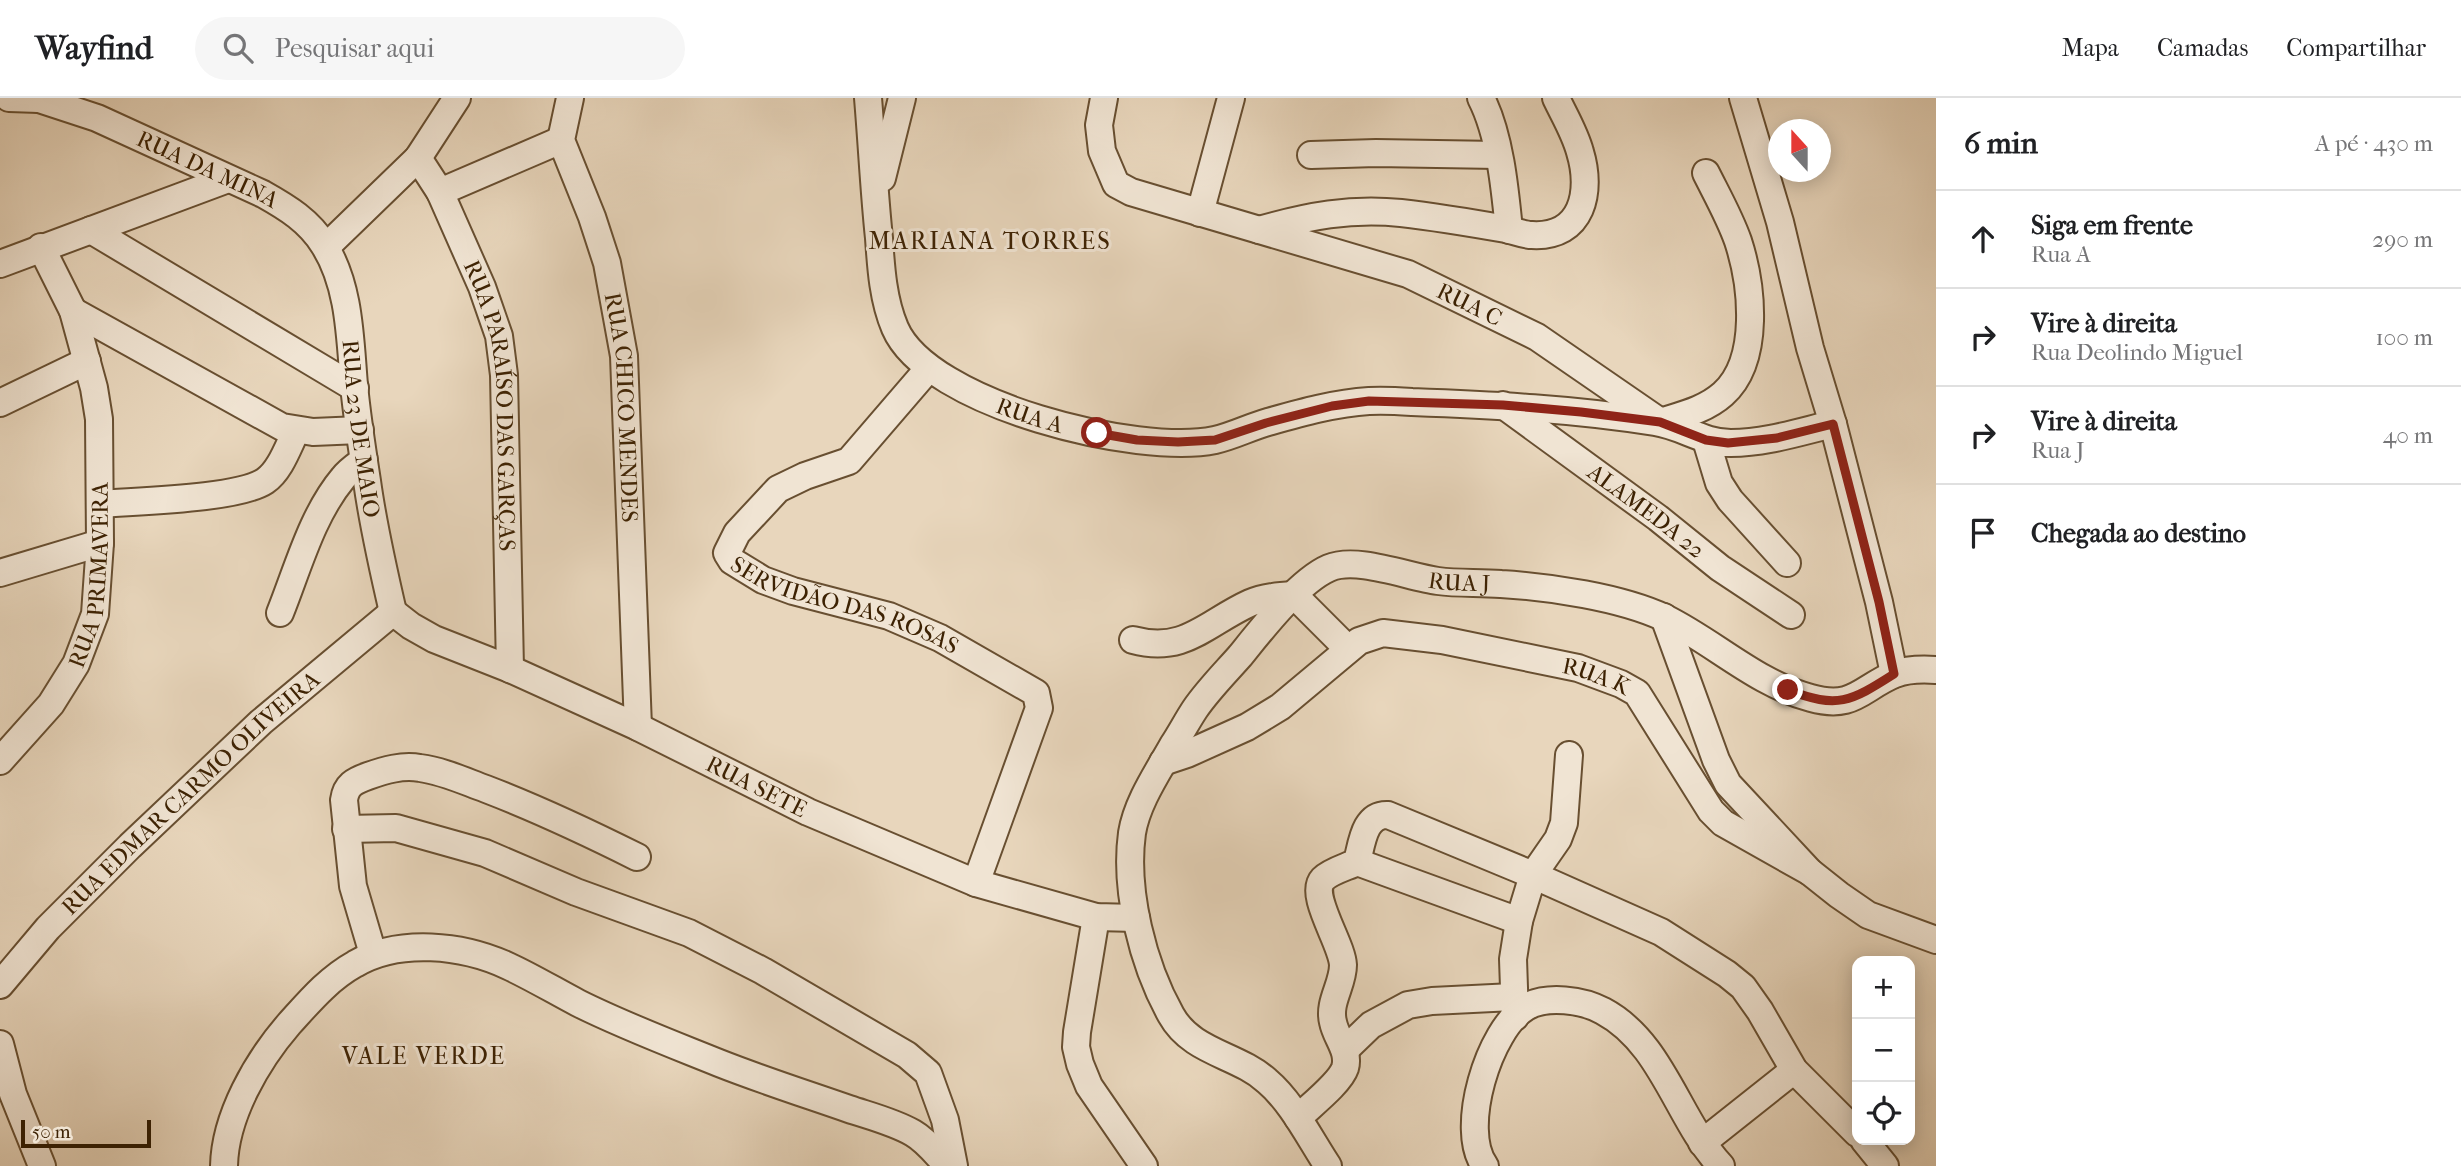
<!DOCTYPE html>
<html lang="pt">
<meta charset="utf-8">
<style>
body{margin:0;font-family:"IM FELL French Canon",serif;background:#f6f6f6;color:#202124}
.controls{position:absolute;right:21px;bottom:21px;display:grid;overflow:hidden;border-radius:14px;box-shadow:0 4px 18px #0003}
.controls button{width:63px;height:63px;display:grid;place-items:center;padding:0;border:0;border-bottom:2px solid #e0e0e0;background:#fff;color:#202124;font:35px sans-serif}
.compass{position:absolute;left:1768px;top:21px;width:63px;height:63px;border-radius:50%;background:#fff;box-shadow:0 4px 18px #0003;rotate:339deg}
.scale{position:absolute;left:21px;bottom:18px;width:130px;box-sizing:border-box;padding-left:7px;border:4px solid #3d2203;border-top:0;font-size:19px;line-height:24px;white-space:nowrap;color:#3d2203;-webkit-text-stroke:5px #f0e4d3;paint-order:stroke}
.stop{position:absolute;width:21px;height:21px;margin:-16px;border:5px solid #8f2418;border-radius:50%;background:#fff}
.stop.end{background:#8f2418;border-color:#fff;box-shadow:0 2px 7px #0008}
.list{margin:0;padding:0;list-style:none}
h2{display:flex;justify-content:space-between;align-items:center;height:91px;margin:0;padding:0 28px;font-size:30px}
h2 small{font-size:23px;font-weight:400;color:#757577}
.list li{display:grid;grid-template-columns:46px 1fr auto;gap:21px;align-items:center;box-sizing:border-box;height:98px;padding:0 28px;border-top:2px solid #e0e0e0}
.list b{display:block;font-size:26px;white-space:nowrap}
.list p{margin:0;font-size:23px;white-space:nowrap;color:#757577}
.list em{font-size:23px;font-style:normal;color:#757577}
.icon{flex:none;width:38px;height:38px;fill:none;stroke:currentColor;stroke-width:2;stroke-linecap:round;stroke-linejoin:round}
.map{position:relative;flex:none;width:1936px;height:1068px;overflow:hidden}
header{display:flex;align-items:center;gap:42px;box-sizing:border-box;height:98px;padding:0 35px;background:#fff;border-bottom:2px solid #e0e0e0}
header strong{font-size:33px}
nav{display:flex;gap:38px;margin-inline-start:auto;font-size:24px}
.search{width:490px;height:63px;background:#f6f6f6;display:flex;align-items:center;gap:18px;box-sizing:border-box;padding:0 24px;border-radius:38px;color:#757577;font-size:26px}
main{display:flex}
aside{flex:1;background:#fff}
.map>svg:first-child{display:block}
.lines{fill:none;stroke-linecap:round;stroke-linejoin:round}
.minor-casing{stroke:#684f31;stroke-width:30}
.minor{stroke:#f0e4d3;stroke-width:26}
.route{stroke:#8f2418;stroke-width:9}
.labels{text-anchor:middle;stroke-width:6;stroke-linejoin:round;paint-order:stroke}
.street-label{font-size:23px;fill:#3d2203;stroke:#f0e4d3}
.neighbourhood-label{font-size:24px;letter-spacing:2px;fill:#3d2203;stroke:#f0e4d3}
</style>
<header>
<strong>Wayfind</strong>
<div class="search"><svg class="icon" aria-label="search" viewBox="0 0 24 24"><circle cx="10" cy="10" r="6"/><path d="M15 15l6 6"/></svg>Pesquisar aqui</div>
<nav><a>Mapa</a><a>Camadas</a><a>Compartilhar</a></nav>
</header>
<main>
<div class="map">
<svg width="1936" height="1068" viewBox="0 0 1936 1068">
<rect width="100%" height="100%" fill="#e8d6bc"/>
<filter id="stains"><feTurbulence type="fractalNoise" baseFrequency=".00286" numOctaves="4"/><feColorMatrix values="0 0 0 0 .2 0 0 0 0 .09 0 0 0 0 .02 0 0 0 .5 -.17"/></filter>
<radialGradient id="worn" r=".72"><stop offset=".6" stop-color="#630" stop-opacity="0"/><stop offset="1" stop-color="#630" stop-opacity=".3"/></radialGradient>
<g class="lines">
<!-- minor casing -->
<g class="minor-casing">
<g id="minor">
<path d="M9,0L39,1"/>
<path id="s1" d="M36,0L97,20L263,96C288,110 309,123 324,147C350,188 350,241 354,287C357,319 362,351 367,383C373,427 383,471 393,514"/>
<path id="s2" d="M570,0L561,42L592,119L607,165L624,258L638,629"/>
<path id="s3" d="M868,0C872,47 874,93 879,140C881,170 883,202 895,230C928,307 1139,358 1215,342C1233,338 1250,329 1268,324C1300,315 1335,305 1369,303C1383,302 1398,303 1412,304C1493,307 1575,311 1655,324C1682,328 1703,345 1731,345C1766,345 1799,334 1833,326"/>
<path id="s4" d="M1104,0L1099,27L1102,53L1116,86L1131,94L1408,176L1537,239L1659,323"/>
<path d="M1481,0C1500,37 1505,91 1509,132"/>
<path d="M1743,0L1780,124L1810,250L1833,326L1879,504L1894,576"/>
<path d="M1311,57L1376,55L1498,57"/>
<path id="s5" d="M418,60L440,94L482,189L499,238L504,277L510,571"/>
<path d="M882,80L902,0"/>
<path d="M440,94L561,42"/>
<path d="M1200,115L1231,0"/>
<path d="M91,132L355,290"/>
<path d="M1259,132C1308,118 1350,110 1401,115C1436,119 1472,125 1506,131C1515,133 1524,137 1532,137C1583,140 1592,93 1580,54C1575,35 1564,17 1556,0"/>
<path d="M326,149L418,60L457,0"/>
<path d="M0,166L228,81"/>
<path d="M73,213L282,329L313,334L360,332"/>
<path id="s6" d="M929,270L849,363L805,378L778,391L737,435L727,455L732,463L763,482L793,493L889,518L940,540L1036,595L1039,610L976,785"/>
<path d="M0,305L87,263"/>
<path id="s7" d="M1503,307L1658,420L1720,470L1791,517"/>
<path d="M1660,324C1682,317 1705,312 1723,296C1761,262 1752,186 1738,143C1730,120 1717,97 1706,75"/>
<path d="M1706,342L1719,385L1730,402L1787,465"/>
<path d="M101,406C137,403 238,401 265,383C280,373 288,349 296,333"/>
<path d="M0,475L100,445"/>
<path id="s8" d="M393,514L411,528L434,541L510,571L638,629L808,714L976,785L1096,819L1136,820"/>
<path d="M280,515C298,470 312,417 343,380C348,373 357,367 364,362"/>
<path d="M1664,519L1716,662L1728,686L1810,774L1839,797L1868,817L1936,842"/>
<path d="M1133,542C1185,556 1206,525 1250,505C1264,499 1279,498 1294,497L1348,551"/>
<path id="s9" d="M0,663L51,606L76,566L95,516L100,445L99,321L94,290L73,213L41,149"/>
<path id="s10" d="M1163,664L1187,656L1247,629L1280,609L1359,543L1383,535L1442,542L1578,570L1621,586L1637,595L1711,713L1723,725L1810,774"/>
<path d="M346,731L396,730L485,755L576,794L689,835L763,873L907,957L928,975L945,1022L954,1068"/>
<path d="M1357,764L1519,823"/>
<path d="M1096,819L1077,934L1076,949L1080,966L1089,988L1144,1068"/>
<path d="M373,856L353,788L344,702C346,687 354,683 368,678C385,672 402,667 420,670C443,673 464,683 486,691C538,711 587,734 637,759"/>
<path id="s11" d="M0,887L48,830L130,748L261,624L393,514"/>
<path d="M1515,919L1513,861L1519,823L1533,777L1558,741L1564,725L1569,657"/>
<path d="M0,946L13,996L42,1068"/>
<path d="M1345,952L1371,927L1408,907L1432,903L1513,899"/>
<path d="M1298,1020C1310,1008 1340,985 1345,970C1350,953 1336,940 1333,924C1328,904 1343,887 1343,867C1342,845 1308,797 1323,781C1331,773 1347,769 1357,764C1362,745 1364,716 1388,717L1533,777L1661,834L1727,876L1743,889L1760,913L1794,972L1857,1035"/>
<path d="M1864,1042L1885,1068"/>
<path d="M1702,1045L1794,972"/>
<path d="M224,1068C225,1018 257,963 289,926C309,904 328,881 355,866C399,840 463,847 508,868C532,879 555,893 578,905C624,928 672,946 719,965C762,982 806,996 849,1011C870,1018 894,1024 913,1035C927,1043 937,1057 948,1068"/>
<path id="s12" d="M1328,1068C1310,1041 1292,1004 1267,983C1237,956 1192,955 1171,917C1143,867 1124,793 1132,735C1137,704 1158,674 1173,647C1181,635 1187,623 1195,611C1208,592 1225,575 1240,558C1261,532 1299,483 1329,470C1357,458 1408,479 1438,483C1459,486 1480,484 1501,486C1550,489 1620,499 1665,520C1714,544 1757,586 1811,600C1854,612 1861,590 1895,576C1908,571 1922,571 1936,572"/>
<path d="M1485,1068C1458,1032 1489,931 1526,909C1547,897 1583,902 1603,913C1663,945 1677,1021 1721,1068"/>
</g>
</g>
<!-- minor -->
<use href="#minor" class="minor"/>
</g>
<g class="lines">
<!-- route -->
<path class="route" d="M1097,335L1137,342L1178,344L1215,342L1266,325L1332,308L1369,303L1503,307L1581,314L1660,324L1706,342L1728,345L1777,340L1833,326L1879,504L1894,576C1850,604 1838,611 1788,592"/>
</g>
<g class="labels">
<!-- street labels -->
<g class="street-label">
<text dy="8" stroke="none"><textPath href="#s1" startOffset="186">RUA DA MINA</textPath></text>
<text dy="8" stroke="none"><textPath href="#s4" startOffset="464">RUA C</textPath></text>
<text dy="8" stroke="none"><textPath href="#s2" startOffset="320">RUA CHICO MENDES</textPath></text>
<text dy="8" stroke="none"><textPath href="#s5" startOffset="264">RUA PARAÍSO DAS GARÇAS</textPath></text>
<text dy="8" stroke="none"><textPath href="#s3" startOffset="397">RUA A</textPath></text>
<text dy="8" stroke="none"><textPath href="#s1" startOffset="516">RUA 23 DE MAIO</textPath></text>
<text dy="8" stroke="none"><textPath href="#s7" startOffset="178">ALAMEDA 22</textPath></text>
<text dy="8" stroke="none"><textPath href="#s9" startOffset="215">RUA PRIMAVERA</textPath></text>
<text dy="8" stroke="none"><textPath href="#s12" startOffset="880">RUA J</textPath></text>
<text dy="8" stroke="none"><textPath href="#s6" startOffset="413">SERVIDÃO DAS ROSAS</textPath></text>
<text dy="8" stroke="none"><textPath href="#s10" startOffset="476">RUA K</textPath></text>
<text dy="8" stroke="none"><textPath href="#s8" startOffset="404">RUA SETE</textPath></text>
<text dy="8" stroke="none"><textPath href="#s11" startOffset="271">RUA EDMAR CARMO OLIVEIRA</textPath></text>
</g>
<!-- neighbourhood labels -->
<g class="neighbourhood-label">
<text x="990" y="151">MARIANA TORRES</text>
<text x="424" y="966">VALE VERDE</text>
</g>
</g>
<rect width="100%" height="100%" filter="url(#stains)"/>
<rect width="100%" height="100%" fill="url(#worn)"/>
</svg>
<div class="controls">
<button>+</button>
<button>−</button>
<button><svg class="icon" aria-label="locate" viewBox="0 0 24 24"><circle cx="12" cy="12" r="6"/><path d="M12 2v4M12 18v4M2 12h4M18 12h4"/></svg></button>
</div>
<svg class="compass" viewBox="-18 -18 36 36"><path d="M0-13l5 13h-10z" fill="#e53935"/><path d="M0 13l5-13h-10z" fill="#757577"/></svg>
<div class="scale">50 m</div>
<div class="stop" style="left:1097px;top:335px"></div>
<div class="stop end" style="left:1788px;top:592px"></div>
</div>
<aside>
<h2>6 min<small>A pé · 430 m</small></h2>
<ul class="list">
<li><svg class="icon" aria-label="ahead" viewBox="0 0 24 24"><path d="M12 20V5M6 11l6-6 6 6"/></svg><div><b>Siga em frente</b><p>Rua A</p></div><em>290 m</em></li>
<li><svg class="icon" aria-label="right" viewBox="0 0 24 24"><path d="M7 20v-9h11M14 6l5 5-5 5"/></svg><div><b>Vire à direita</b><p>Rua Deolindo Miguel</p></div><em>100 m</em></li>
<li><svg class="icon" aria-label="right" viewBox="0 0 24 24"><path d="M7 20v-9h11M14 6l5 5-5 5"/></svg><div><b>Vire à direita</b><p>Rua J</p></div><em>40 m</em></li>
<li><svg class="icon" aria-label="arrive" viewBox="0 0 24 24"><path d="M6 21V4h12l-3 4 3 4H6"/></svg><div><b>Chegada ao destino</b></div></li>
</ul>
</aside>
</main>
